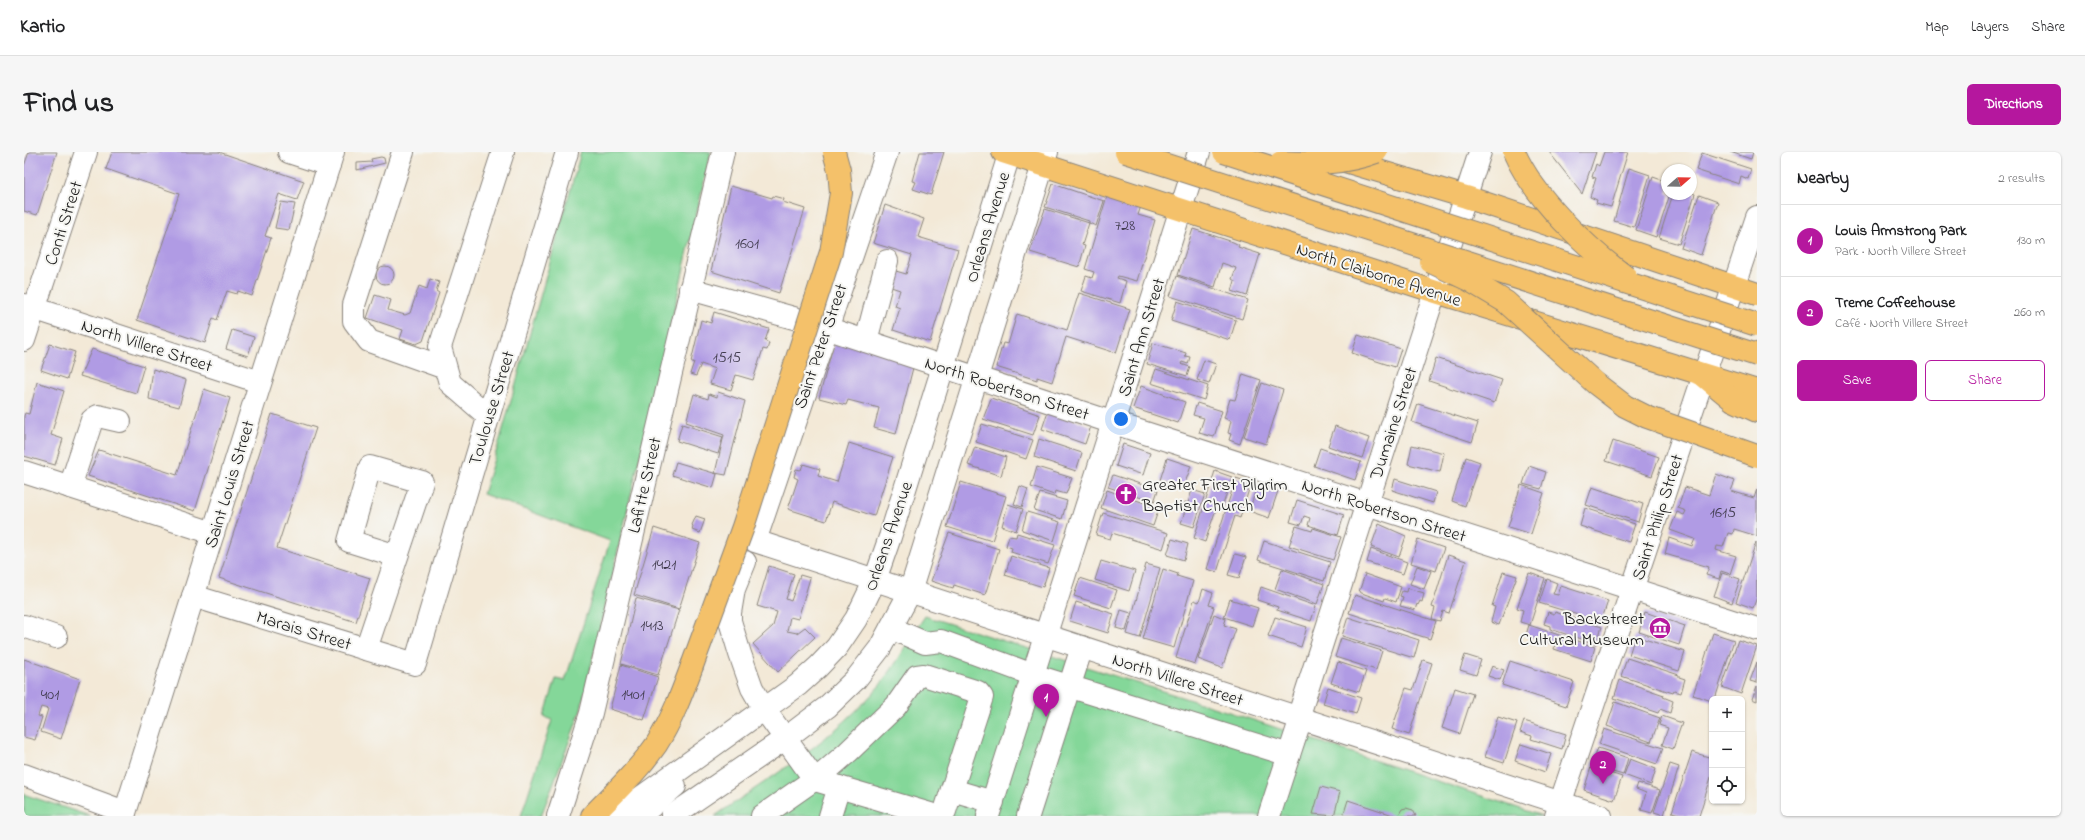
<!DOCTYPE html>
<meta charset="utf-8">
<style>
body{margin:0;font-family:"Indie Flower",sans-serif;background:#f6f6f6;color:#202124}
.controls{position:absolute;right:12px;bottom:12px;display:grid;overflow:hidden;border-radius:6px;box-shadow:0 1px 3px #0004}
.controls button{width:36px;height:36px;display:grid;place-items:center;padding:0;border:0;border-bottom:1px solid #e0e0e0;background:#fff;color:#202124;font:20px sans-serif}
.compass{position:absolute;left:1637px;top:12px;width:36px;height:36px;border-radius:50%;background:#fff;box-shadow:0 1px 3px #0004;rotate:70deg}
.you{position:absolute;left:1097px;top:267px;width:14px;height:14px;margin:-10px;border:3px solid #fff;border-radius:50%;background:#1a73e8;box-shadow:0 0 0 6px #1a73e833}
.badge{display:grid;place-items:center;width:26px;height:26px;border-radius:50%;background:#b5179e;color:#fff;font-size:13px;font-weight:700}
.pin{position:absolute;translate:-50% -33px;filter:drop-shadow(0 1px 2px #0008)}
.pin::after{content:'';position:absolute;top:21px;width:14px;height:12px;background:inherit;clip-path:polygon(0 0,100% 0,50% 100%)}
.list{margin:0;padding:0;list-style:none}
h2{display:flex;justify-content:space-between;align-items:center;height:52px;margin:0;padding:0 16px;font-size:17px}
h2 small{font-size:13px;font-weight:400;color:#757577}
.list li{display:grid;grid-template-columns:26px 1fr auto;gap:12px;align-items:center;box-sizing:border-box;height:72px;padding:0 16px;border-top:1px solid #e0e0e0}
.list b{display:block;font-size:15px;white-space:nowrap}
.list p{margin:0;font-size:13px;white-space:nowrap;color:#757577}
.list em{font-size:13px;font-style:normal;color:#757577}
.actions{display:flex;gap:8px;padding:12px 16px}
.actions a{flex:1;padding:9px 0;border:1px solid #b5179e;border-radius:6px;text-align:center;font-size:14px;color:#b5179e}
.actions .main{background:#b5179e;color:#fff}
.icon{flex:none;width:22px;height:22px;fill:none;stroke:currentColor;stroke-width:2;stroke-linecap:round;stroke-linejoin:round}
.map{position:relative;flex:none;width:1733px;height:664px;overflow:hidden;border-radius:6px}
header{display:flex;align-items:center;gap:24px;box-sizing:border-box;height:56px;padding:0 20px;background:#fff;border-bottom:1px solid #e0e0e0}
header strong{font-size:19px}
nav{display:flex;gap:22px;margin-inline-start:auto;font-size:14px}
.intro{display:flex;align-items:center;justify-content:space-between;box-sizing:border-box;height:96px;padding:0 24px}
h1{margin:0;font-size:28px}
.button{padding:10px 18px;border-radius:6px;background:#b5179e;color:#fff;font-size:14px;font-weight:700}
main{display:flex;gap:24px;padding:0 24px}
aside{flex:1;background:#fff;border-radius:6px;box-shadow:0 1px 3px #0004}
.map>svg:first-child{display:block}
.green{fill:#84d799;stroke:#507a5a}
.building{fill:#b09be4}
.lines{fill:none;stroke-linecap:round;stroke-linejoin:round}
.minor-casing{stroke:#88827a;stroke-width:24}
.major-casing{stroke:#88827a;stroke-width:24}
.highway-casing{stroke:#88827a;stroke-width:24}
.minor{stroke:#fff;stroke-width:22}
.major{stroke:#f4c16a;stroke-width:22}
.highway{stroke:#f4c16a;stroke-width:22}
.highway-bridge-casing{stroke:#88827a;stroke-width:24;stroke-linecap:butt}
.highway-bridge{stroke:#f4c16a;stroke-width:22}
.labels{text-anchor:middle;stroke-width:4;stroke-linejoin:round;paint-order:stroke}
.number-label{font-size:16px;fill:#413c4e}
.street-label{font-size:18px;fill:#1c1c1c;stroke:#f6f6f2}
.poi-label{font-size:18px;fill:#1c1c1c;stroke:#f6f6f2;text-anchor:start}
</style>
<header>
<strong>Kartio</strong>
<nav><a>Map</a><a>Layers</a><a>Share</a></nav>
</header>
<div class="intro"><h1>Find us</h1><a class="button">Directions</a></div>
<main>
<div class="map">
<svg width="1733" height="664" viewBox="0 0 1733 664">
<rect width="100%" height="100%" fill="#f6f6f2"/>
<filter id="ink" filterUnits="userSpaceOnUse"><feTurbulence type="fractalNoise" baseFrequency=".025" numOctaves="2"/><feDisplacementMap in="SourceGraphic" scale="8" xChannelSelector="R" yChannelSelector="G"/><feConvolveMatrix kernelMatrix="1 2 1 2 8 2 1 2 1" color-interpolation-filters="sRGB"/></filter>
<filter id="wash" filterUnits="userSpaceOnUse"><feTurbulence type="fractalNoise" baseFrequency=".012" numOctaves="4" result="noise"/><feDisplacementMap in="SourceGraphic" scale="16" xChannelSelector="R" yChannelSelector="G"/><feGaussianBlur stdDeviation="0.9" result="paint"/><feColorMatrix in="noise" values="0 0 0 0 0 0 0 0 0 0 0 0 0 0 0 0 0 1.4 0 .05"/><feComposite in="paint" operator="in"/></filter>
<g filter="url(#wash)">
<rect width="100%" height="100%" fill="#f3e9d7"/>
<!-- green -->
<g class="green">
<path d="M557,0H687L556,561L517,664H497L528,568L520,565L532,527L541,529L586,389L459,342L477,284Z"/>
<path d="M901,464L1208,561L1518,664H691C748,624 811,587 856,533C873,512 886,486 901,464Z"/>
<path d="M0,642L5,644L66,664H0Z"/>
</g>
<g id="blocks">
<!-- building -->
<g class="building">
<path d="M5,0H33L13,63L0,59V14Z"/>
<path d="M88,0H195L280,29L273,48L255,42L241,84L247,86L228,144L214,139L213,142L203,139L193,168L189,166L181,191L113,168L155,42L82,17Z"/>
<path d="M896,0H920L907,43L889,37L892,30L888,29Z"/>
<path d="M1525,0H1572L1558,42Z"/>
<path d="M1580,0H1604L1587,55L1572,51L1573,48L1566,45L1572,26L1568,25L1572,12L1575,14Z"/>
<path d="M1706,0H1729L1727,7Z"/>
<path d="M1678,1L1727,17L1724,27L1717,24L1715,32L1672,18Z"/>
<path d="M357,5L360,6L361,11L333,18V11L348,10L347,7Z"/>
<path d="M1605,16L1626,23L1610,75L1590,69Z"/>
<path d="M1629,25L1643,30V42H1646L1632,85L1612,78Z"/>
<path d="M1029,32L1080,49L1072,74L1065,71V69L1021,55Z"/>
<path d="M707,34L748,46L749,44L760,47L759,50L781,57L755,141L687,119Z"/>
<path d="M1667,40L1671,42L1655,92L1635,86L1649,42H1667Z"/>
<path d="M1675,43L1694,50L1677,103L1657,96Z"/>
<path d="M1083,44L1117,54L1114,63L1131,68L1113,129L1094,124L1093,126L1102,129L1096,151L1057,139L1062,124L1068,126L1070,120L1061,117Z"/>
<path d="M257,50L271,52L265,78L251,76Z"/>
<path d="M861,53L900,67L894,85L934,97L906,190L869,178L876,156L871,154L876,138L861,133L865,117L882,122L888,103L849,91Z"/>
<path d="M1021,57L1065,71L1058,93L1061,94L1055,115L1006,100Z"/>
<path d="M1169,77L1209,90L1215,93L1214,95L1236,102L1223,144L1208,139L1211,129L1208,127L1212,116L1198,111L1191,135L1154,123Z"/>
<circle cx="361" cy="123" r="9"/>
<path d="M1153,124L1224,148L1218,167L1146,144Z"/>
<path d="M406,127L415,130L412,139L415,141L399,189L392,192L376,187L379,178L343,166L351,143L367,148L364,158L381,163L386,161L395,134L403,137Z"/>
<path d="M1055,141L1106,157L1092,201L1042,185L1028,230L1013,225V228L972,215L979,191L984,192L993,162L1043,178Z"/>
<path d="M1153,149L1212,168L1206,188L1147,169Z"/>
<path d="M690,160L745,177L741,189L745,191L743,198L739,197L729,228L712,223L707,238L686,232L691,217L677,212L672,224L666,222L670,210H667L677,168L687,171Z"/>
<path d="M208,178L230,185L224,204L202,197Z"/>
<path d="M1334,183L1377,197L1371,215L1328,201Z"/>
<path d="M811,187L891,208L872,282L850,276L855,256L824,248L822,253L795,246Z"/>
<path d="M1129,191L1162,201L1161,204L1166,205L1164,212L1158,210L1157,212L1166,215L1163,224L1123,212Z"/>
<path d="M26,192L51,200L43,227L17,218Z"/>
<path d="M68,197L120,214L112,241L56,224Z"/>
<path d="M1412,206L1478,228L1470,251L1405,229Z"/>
<path d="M1180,208L1192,212L1185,232L1173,228Z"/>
<path d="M129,217L162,228L155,255L125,247Z"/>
<path d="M1132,217L1184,234L1180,248L1127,231Z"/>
<path d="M1219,222L1237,228L1216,292L1205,288L1207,282L1204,281L1207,269L1200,266L1206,247L1211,248Z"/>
<path d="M13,230L40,239L27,283L39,287L31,313L0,304V264L1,261L5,262Z"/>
<path d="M1238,231L1259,238L1242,292L1220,285Z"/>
<path d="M1117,234L1161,250L1154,271L1109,256Z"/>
<path d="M180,237L206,246L171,359L64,324L75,298L153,323Z"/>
<path d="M694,240L721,249L702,323L691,321L700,283L662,270L670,242L684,247L685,242L693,245Z"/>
<path d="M967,246L1016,263L1009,283L959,267Z"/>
<path d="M1173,251L1198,259L1190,285L1175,281L1180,266L1169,263Z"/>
<path d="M1394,252L1454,271L1448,290L1388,270Z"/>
<path d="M1024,259L1067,274L1061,292L1018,277Z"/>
<path d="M248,262L292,276L253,396L346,426L332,470L195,426Z"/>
<path d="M658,272L699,285L694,302L653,289Z"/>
<path d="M958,272L1009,288L1002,307L952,290Z"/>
<path d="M1311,274L1345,286L1338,306L1304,294Z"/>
<path d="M1015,287L1058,301L1052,319L1010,305Z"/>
<path d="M1589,289L1635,305L1628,324L1582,309Z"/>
<path d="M825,291L869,305L850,364L808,350L802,369L764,357L774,327L770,325L772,317L777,318L779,312L796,317L794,324L813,330Z"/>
<path d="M1099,292L1126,301L1119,323L1092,314Z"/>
<path d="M1388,293L1420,301L1416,320L1384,312Z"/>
<path d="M951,295L982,305L977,324L944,313Z"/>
<path d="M1296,296L1337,310L1331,328L1290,314Z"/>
<path d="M1442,305L1456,310L1441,354L1428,349Z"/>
<path d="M1143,306L1167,314L1159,337L1136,328Z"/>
<path d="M652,310L693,322L689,336L648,323Z"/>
<path d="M1505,314L1522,320L1517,337L1499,332Z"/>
<path d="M1013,315L1048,326L1042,342L1031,339L1030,343L1007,335Z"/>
<path d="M1191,319L1208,325L1197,359L1192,357L1181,390L1170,386Z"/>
<path d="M1692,322L1711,329L1707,339L1730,346L1733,337V384L1710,377L1709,382L1704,381L1699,395L1693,394L1692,398L1712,404L1706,422L1697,419L1695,427L1682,423L1685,415L1641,402L1645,386L1668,394L1671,387L1646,378L1653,360L1660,363L1662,359L1654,356L1661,335L1685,343Z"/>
<path d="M1089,323L1134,338L1130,350L1084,335Z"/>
<path d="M1212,326L1227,331L1216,366L1211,364L1193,420L1183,417Z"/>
<path d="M1371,327L1412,340L1409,351L1368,338Z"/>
<path d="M937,330L982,344L968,389L923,375Z"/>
<path d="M1234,332L1254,339L1245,366L1225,359Z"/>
<path d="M1497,333L1520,341L1507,382L1484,375Z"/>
<path d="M996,334L1004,337L998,355L990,352Z"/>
<path d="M1568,335L1619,352L1614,370L1562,353Z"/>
<path d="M1083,338L1135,356L1129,374L1077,356Z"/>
<path d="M1168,338L1181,342L1170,375L1157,371L1162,356L1159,355L1161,350L1164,351Z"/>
<path d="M1016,341L1043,349L1038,367L1010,358Z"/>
<path d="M1273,348L1320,363L1314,383L1284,373L1286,366L1280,364L1277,373L1266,370Z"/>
<path d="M984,352L999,357L992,379L978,374Z"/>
<path d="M1561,356L1611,372L1605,390L1556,374Z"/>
<path d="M1003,360L1036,370L1030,389L998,378Z"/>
<path d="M1079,361L1144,381L1139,397L1088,381L1086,387L1072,383Z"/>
<path d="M672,364L681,367L676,381L668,378L669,374L668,373Z"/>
<path d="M1355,372L1382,384L1375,405L1347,395Z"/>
<path d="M1272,374L1288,379L1289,376L1317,385L1309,408L1265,394Z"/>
<path d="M630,376L676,391L655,457L610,443Z"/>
<path d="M925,381L975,397L961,443L930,433L929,436L907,429Z"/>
<path d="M993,381L1031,393L1024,412L987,400L988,396L982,394L985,384L992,385Z"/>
<path d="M1148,387L1164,392L1160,408L1143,403Z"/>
<path d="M1394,387L1420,396L1412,419L1387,411Z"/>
<path d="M1240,389L1306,410L1300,429L1234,408Z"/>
<path d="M1732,390L1733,445L1729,456L1712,450Z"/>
<path d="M1347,397L1383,410L1379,422L1343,410Z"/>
<path d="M1211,402L1222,405L1215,426L1204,423Z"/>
<path d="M1424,403L1442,409L1425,461L1419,459L1416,469L1408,467L1411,456L1408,455Z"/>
<path d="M987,404L1025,416L1019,435L981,423Z"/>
<path d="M1077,409L1111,419L1105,439L1071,428Z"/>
<path d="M1122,412L1136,416L1116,486L1103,482Z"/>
<path d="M745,414L770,422L762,447L767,449L776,423L786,426L774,467L766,465L763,479L773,481L781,475L791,485L754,520L729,492L749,474L753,460L733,454Z"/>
<path d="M1393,414L1407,419L1400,437L1386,432Z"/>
<path d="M1139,417L1154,422L1153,424L1169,429L1150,496L1119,487Z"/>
<path d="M1258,417L1300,432L1293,452L1251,437Z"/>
<path d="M1479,420L1493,424L1475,473L1467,470L1471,455L1468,454Z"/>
<path d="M1505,421L1521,426L1506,473L1496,470L1499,458L1493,456Z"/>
<path d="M1698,421L1716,427L1708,451L1690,444Z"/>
<path d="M1341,422L1377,435L1372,450L1361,446L1360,449L1335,440Z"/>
<path d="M1056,426L1093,438L1087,456L1050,444Z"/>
<path d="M1523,427L1533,431L1529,442L1534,443L1537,434L1584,449L1577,470L1515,451Z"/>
<path d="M1237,435L1292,454L1287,469L1253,458L1254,455L1233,448Z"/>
<path d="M1383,436L1400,441L1398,450L1396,449L1394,453L1393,452L1391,458L1376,454L1379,445L1376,444L1378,439L1382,440Z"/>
<path d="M1179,437L1189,441L1185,453L1190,455L1171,512L1152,506L1170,448L1175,450Z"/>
<path d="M1331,443L1412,469L1406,487L1325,461Z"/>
<path d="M612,446L655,458L634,523L597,512Z"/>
<path d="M1206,447L1234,456L1228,474L1200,465Z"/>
<path d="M1052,450L1090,462L1084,481L1046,469Z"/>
<path d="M1097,458L1107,461L1102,479L1092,476Z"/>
<path d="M1524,460L1530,462L1531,460L1578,475L1572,492L1526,477V474L1520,472Z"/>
<path d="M1621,460L1661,474L1655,493L1615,480Z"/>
<path d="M1190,462L1202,467L1200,473L1212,477L1198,516L1174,507Z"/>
<path d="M1251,465L1283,475L1277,495L1244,484Z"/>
<path d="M1324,465L1395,488L1390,506L1318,484Z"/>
<path d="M1505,473L1571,495L1567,509L1530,497L1531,493L1502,483Z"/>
<path d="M1689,481L1710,488L1691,547H1688V549L1669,543Z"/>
<path d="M1611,484L1661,500L1655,519L1605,503Z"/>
<path d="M1317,486L1358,499L1352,518L1311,505Z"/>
<path d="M1714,488L1733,494L1717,542L1698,535Z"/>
<path d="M1441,503L1457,508L1452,523L1436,518Z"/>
<path d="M1603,506L1655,523V525L1661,527L1657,541L1650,539L1649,541L1597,524Z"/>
<path d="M0,507L56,527L37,587L17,580L24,557L17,555L14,564L18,565L11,588L0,585Z"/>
<path d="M1399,508L1408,511L1385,583L1368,577L1382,536L1389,538Z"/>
<path d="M1486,509L1550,530L1542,554L1478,533Z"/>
<path d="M1314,510L1342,519L1335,540L1307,531Z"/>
<path d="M1733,510V531L1726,529Z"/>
<path d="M597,513L634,525L620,568L586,557Z"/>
<path d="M1468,514L1480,518L1476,528L1464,524Z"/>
<path d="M1596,528L1640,543L1639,545L1649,549L1646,561L1636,557L1634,561L1590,546Z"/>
<path d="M1733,534V549L1728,547Z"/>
<path d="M1304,535L1337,546L1332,562L1299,552Z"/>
<path d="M1431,536L1449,542L1436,582L1418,576Z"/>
<path d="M1591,550L1636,566L1627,590L1583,574Z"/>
<path d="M1638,564L1658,571L1649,597L1638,593L1644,576L1635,573Z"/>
<path d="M1474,565L1493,571L1480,611L1461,605Z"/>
<path d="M1500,569L1542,582L1538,597L1507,587L1508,584L1496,580Z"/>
<path d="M1580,577L1639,596L1633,612L1575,592Z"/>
<path d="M1497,592L1527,602L1521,620L1491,609Z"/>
<path d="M1574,596L1604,606L1599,623L1568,614Z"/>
<path d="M1668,600L1688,606V622L1675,664H1661L1648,660Z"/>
<path d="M1606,607L1632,617L1627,633L1600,623Z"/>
<path d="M1646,612L1655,615L1640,663L1630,660Z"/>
<path d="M1567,615L1598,625L1590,648L1560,638Z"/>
<path d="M1614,631L1636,638L1628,661L1617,658L1622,641L1612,637Z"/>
<path d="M1297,635L1316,640L1310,664L1289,662Z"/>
<path d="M1324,648L1372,664H1319Z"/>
<path d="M1382,656L1389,658L1392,664H1374L1378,657Z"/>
</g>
</g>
</g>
<g filter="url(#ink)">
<use href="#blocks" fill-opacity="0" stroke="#88827a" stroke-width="1"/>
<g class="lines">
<!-- minor casing -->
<g class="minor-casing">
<g id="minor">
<path d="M265,0L305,13"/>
<path d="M379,0L330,153V169L345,189L421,216"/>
<path d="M863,0L731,389L1577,664"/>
<path d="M666,137L784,170L1090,271L1733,477"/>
<path d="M0,153L236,230"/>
<path d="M0,188L62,0"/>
<path d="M842,189L863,109"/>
<path d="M464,264L426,231L416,195L479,0"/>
<path d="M0,320L189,381"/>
<path d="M46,335L68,268L74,264L96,269"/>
<path d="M721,410L710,437L706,461V469L716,502L728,536L740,557L791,628L913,664"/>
<path d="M169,444L391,512L543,0"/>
<path d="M0,474L32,485"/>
<path d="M867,476L901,491L917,489L1009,523L1265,603"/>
<path d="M342,497L398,330L346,315L325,389L373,404"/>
<path d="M1274,566L1456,0"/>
<path d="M0,623L101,660"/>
<path d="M928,638L969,650"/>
<path d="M100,664L309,0"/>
<path d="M534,664L567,561L699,0"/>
<path d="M591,664L774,533L794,515L813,495L832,467L851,428L866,385L986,0"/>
<path d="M616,664L651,634"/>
<path d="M648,664L762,586L803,555L832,527L856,496L886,440L1023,0"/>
<path d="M738,664L801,620L824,600L872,554L893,524L900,523L954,540L958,545L921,659L916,664"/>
<path d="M806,664L815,635"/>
<path d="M964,664L1175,0"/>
<path d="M1004,664L1058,495"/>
<path d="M1245,664L1277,566"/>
<path d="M1532,664L1733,65"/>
</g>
</g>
<!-- major casing -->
<g class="major-casing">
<g id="major">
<path d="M979,0L1412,140L1733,239"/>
<path d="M1314,7L1442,45L1733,142"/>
</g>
</g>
<!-- highway casing -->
<g class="highway-casing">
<g id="highway">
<path d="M1680,224L1709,248L1733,259"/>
<path d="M568,664C590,641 614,619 632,593C648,568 658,541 668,514"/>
</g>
</g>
<!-- minor -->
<use href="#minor" class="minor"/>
<!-- major -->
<use href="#major" class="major"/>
<!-- highway -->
<use href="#highway" class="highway"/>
<!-- highway-bridge casing -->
<g class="highway-bridge-casing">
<g id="highway-bridge">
<path d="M1102,0L1733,203"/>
<path d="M1200,0L1733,173"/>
<path d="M1490,0C1510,46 1563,96 1602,125"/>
<path d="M1257,10C1290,12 1320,12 1352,0"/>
<path d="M1407,110L1445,128L1482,150L1571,231L1601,254L1623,265L1733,304"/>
<path d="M668,514L719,375L807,100L817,41L815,18L810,0"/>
</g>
</g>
<!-- highway-bridge -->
<use href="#highway-bridge" class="highway-bridge"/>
</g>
</g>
<!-- icons -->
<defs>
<g id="church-disc" transform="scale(1.15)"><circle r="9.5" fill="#b5179e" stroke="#f6f6f2"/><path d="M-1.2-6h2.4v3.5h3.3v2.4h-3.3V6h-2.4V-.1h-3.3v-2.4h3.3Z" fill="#fff"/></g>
<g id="museum-disc" transform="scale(1.15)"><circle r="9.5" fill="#b5179e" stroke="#f6f6f2"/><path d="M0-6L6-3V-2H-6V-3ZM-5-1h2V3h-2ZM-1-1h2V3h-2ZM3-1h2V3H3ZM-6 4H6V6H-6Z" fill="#fff"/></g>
</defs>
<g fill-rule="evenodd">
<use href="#church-disc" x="1102" y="342"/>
<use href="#museum-disc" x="1636" y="476"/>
</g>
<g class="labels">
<!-- number labels -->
<g class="number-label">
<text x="1101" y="78">728</text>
<text x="723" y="96">1601</text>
<text x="703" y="210">1515</text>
<text x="1699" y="365">1615</text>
<text x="640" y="417">1421</text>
<text x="628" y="478">1413</text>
<text x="26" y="547">401</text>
<text x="609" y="547">1401</text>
</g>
<!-- street labels -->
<g class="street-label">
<text transform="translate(39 71) rotate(-72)" y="6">Conti Street</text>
<text transform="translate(963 75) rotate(-73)" y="6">Orleans Avenue</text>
<text transform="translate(1355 122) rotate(18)" y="6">North Claiborne Avenue</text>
<text transform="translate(1117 185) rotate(-73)" y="6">Saint Ann Street</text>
<text transform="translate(123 193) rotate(18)" y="6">North Villere Street</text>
<text transform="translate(796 194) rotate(-71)" y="6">Saint Peter Street</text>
<text transform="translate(983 236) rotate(18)" y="6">North Robertson Street</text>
<text transform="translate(467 256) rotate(-73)" y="6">Toulouse Street</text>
<text transform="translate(1369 271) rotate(-72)" y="6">Dumaine Street</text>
<text transform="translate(205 332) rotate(-73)" y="6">Saint Louis Street</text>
<text transform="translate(620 333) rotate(-77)" y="6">Lafitte Street</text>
<text transform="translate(1360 358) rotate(18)" y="6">North Robertson Street</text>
<text transform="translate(1633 365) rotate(-72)" y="6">Saint Philip Street</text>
<text transform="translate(864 384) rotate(-71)" y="6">Orleans Avenue</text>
<text transform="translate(280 478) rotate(17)" y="6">Marais Street</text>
<text transform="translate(1154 527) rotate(18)" y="6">North Villere Street</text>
</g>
<!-- poi labels -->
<g class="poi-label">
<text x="1118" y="338">Greater First Pilgrim<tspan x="1118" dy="21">Baptist Church</tspan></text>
<text x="1620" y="472" text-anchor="end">Backstreet<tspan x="1620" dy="21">Cultural Museum</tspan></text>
</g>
</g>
</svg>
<div class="controls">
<button>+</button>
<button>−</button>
<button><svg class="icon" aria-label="locate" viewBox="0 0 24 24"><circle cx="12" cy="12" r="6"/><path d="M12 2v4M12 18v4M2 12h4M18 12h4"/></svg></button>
</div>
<svg class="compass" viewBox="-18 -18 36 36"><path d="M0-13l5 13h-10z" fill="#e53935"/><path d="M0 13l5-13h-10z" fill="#757577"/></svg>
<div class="you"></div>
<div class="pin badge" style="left:1022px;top:565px">1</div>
<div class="pin badge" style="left:1579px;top:632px">2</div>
</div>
<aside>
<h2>Nearby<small>2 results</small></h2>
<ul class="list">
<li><span class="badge">1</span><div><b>Louis Armstrong Park</b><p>Park · North Villere Street</p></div><em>130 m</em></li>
<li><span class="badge">2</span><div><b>Treme Coffeehouse</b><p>Café · North Villere Street</p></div><em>260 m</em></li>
</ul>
<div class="actions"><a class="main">Save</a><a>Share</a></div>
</aside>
</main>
